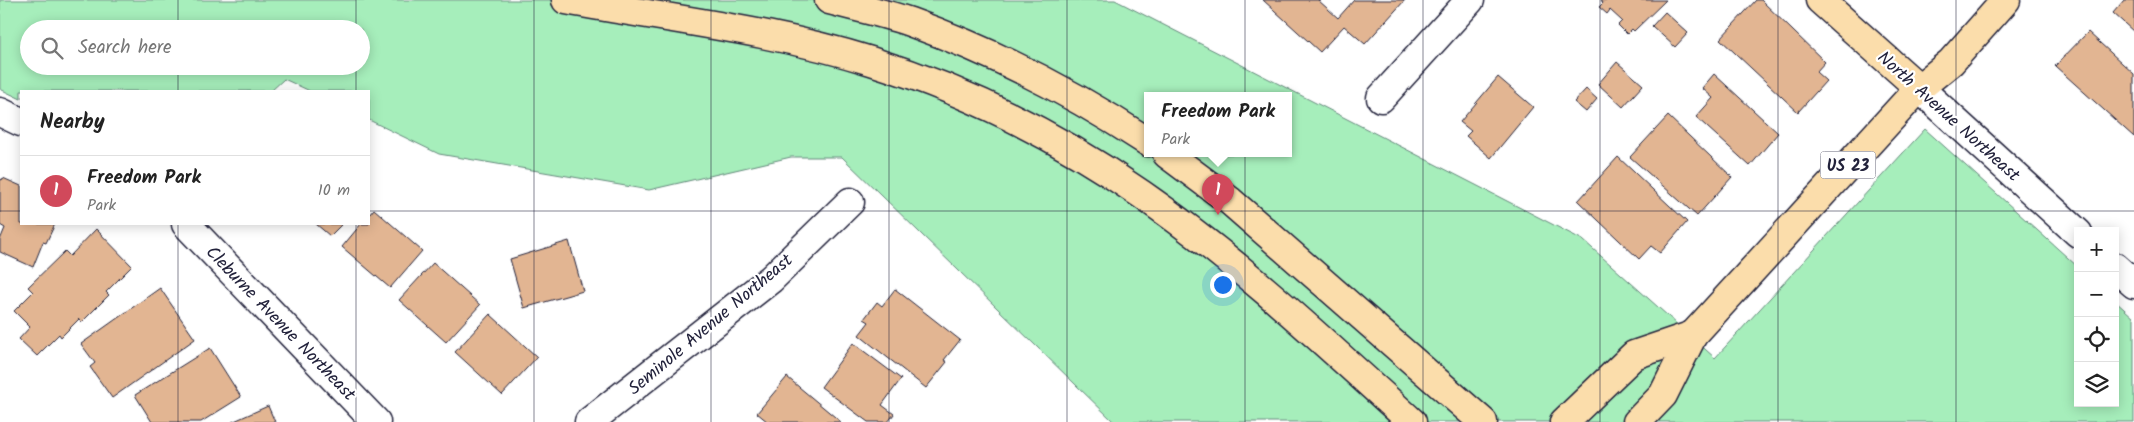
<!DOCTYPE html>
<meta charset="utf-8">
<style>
body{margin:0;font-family:Kalam,sans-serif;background:#f2f2f2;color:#222}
.controls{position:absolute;right:15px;bottom:15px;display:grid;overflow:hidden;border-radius:0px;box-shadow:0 2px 12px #0003}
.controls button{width:45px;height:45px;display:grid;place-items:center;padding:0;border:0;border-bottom:1px solid #e0e0e0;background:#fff;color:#222;font:25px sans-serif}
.you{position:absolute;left:1222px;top:284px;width:18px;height:18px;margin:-12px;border:4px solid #fff;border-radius:50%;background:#1a73e8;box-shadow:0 0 0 8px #1a73e833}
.badge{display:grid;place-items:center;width:32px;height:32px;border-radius:50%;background:#d1495b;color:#fff;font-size:16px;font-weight:700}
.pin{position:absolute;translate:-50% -41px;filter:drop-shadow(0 1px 2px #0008)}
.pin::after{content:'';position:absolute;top:26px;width:18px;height:15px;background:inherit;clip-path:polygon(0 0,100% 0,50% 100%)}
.popup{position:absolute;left:1144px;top:92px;width:148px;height:65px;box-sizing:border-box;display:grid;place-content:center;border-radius:0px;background:#fff;filter:drop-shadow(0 1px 4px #0005);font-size:16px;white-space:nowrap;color:#767676}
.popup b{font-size:19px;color:#222}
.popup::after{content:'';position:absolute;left:50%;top:100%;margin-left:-10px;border:10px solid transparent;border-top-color:#fff}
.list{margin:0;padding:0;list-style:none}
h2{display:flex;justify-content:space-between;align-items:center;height:65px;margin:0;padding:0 20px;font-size:21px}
h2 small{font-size:16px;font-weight:400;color:#767676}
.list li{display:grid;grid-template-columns:32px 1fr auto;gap:15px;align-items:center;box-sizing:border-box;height:70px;padding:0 20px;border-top:1px solid #e0e0e0}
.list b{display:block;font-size:19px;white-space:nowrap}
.list p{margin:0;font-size:16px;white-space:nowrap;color:#767676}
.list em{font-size:16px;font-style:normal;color:#767676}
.icon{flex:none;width:28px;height:28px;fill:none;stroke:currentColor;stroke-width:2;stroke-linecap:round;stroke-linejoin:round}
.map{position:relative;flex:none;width:2134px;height:422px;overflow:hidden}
.search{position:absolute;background:#fff;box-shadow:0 2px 12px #0003;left:20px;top:20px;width:350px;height:55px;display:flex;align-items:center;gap:12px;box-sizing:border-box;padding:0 18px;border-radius:28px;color:#767676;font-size:19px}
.panel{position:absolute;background:#fff;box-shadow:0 2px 12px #0003;left:20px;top:90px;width:350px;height:135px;border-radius:0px}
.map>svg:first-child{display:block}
.green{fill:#a6eebb;stroke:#64887b;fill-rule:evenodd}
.building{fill:#e2b592;stroke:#22223b}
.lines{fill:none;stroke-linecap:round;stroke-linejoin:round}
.minor-casing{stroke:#22223b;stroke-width:31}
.major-casing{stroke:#22223b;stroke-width:31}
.highway-casing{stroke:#22223b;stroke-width:31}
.minor{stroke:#fff;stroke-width:28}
.major{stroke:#fbddab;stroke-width:28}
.highway{stroke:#fbddab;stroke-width:28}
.grid{fill:none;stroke:#22223b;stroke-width:1;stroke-opacity:0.55}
.labels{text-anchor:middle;stroke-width:4.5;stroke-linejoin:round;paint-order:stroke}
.shield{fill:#fff;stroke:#646476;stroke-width:1}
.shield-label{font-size:16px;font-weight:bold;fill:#22223b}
.street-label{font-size:18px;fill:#22223b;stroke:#fff}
</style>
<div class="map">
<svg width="2134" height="422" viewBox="0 0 2134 422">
<rect width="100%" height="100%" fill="#fff"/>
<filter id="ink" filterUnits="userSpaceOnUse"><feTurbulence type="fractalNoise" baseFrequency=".02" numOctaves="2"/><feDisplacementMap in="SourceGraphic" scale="10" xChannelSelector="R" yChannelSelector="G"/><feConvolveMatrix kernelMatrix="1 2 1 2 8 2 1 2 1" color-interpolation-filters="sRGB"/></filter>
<g filter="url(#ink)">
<!-- green -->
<path class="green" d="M0,0H1115L1583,240L1715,358L1925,129L2078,267V403H2115V301L2134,318V422H1114L842,157H791L649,190L439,154L369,120V91H310L284,79L271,91H21V99L0,89ZM29,29H361V66H29ZM1148,96H1288V154H1148Z"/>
<!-- building -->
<g class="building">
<path d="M1263,0H1318L1338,18L1354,0H1405L1365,44L1344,26L1320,52Z"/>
<path d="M1601,0H1666L1634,31L1632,29L1627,34L1618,25L1622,21L1610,10L1607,14L1599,7L1603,3Z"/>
<path d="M1756,0H1761L1825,62L1816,72L1826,81L1798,112L1720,39Z"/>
<path d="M2124,0H2134V32L2113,13Z"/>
<path d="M1665,12L1688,33L1675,47L1652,26Z"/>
<path d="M2088,32L2134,74V137L2055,66Z"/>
<path d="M1617,62L1643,85L1623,107L1598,84Z"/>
<path d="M1714,74L1778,133L1750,166L1696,117L1713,98L1702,88Z"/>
<path d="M1498,77L1533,107L1491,158L1466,136L1471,131L1460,122Z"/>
<path d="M1586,89L1597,99L1586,112L1574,102Z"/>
<path d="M1668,116L1732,177L1697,216L1630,157Z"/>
<path d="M1618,157L1687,222L1660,253L1651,246L1639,259L1578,201Z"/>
<path d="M3,178L21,186V224H55L46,243L43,242L33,267L0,252V240L5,228L0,225V179L2,180Z"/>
<path d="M374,209L422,251L390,288L342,247L361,224H369V215Z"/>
<path d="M316,224H342L330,236Z"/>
<path d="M96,229L132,266L106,292L109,295L82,322L79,319L61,337L59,334L37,356L19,339L30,327L14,311L33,292L28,287L65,251L70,256Z"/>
<path d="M569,241L583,291L524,308L510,259Z"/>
<path d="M433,263L480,305L446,342L399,300Z"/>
<path d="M160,288L195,339L112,398L90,367L95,363L81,344Z"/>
<path d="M895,289L960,340L944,360L947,362L926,388L859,335L869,322L864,319L877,302L882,306Z"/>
<path d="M490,314L537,357L502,395L455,352Z"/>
<path d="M853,343L901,379L882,405L894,414L888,422H868L821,387Z"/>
<path d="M210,348L241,397L201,422H152L135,395Z"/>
<path d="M787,377L841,422H768L757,413Z"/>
<path d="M268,406L275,422H232Z"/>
</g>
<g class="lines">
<!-- minor casing -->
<g class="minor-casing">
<g id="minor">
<path d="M1919,88L2078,233"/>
<path d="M1381,98L1470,0"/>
<path d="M0,112L21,122"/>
<path d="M186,224L376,422"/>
<path d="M2115,267L2134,284"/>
<path d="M589,422L771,279L850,202"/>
</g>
</g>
<!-- major casing -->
<g class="major-casing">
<path id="major" d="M1820,0L1919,88"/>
</g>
<!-- highway casing -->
<g class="highway-casing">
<g id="highway">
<path d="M566,0C668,19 772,30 871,61C967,91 1059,137 1141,194C1238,261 1325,343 1412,422"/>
<path d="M829,0C856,7 884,13 910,22C994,52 1073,93 1148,142"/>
<path d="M1167,154L1230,201L1483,422"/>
<path d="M1564,422L1634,355L1693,335"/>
<path d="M1637,422L1663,395L1693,335L1919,88L1951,62L2006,0"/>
</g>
</g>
<!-- minor -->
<use href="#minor" class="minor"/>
<!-- major -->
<use href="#major" class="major"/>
<!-- highway -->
<use href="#highway" class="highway"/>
</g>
</g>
<!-- grid -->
<path class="grid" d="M178,0V29M356,0V29M534,0V422M711,0V422M889,0V422M1067,0V422M1245,0V422M1423,0V422M1600,0V422M1778,0V422M1956,0V422M178,66V91M356,66V91M0,211H21M369,211H2134M178,224V422M356,224V422"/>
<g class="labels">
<!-- shield labels -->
<rect class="shield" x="1820.5" y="151.5" width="55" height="27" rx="4"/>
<g class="shield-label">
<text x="1848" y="171">US 23</text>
</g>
<!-- street labels -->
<g class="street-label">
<text transform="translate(1949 116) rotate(42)" y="6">North Avenue Northeast</text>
<text transform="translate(281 323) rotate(46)" y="6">Cleburne Avenue Northeast</text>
<text transform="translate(710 324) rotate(-40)" y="6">Seminole Avenue Northeast</text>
</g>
</g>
</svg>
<div class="controls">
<button>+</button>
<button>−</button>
<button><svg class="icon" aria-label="locate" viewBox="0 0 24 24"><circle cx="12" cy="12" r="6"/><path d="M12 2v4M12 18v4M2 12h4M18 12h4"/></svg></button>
<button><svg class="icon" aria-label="layers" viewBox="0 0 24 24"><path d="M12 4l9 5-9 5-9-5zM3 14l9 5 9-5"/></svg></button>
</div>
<div class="you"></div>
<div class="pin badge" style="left:1218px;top:215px">1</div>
<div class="popup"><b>Freedom Park</b>Park</div>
<div class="search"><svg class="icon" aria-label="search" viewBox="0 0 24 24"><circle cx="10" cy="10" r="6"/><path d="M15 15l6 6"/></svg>Search here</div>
<section class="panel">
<h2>Nearby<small></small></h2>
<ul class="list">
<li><span class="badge">1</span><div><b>Freedom Park</b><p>Park</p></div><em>10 m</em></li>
</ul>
</section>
</div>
